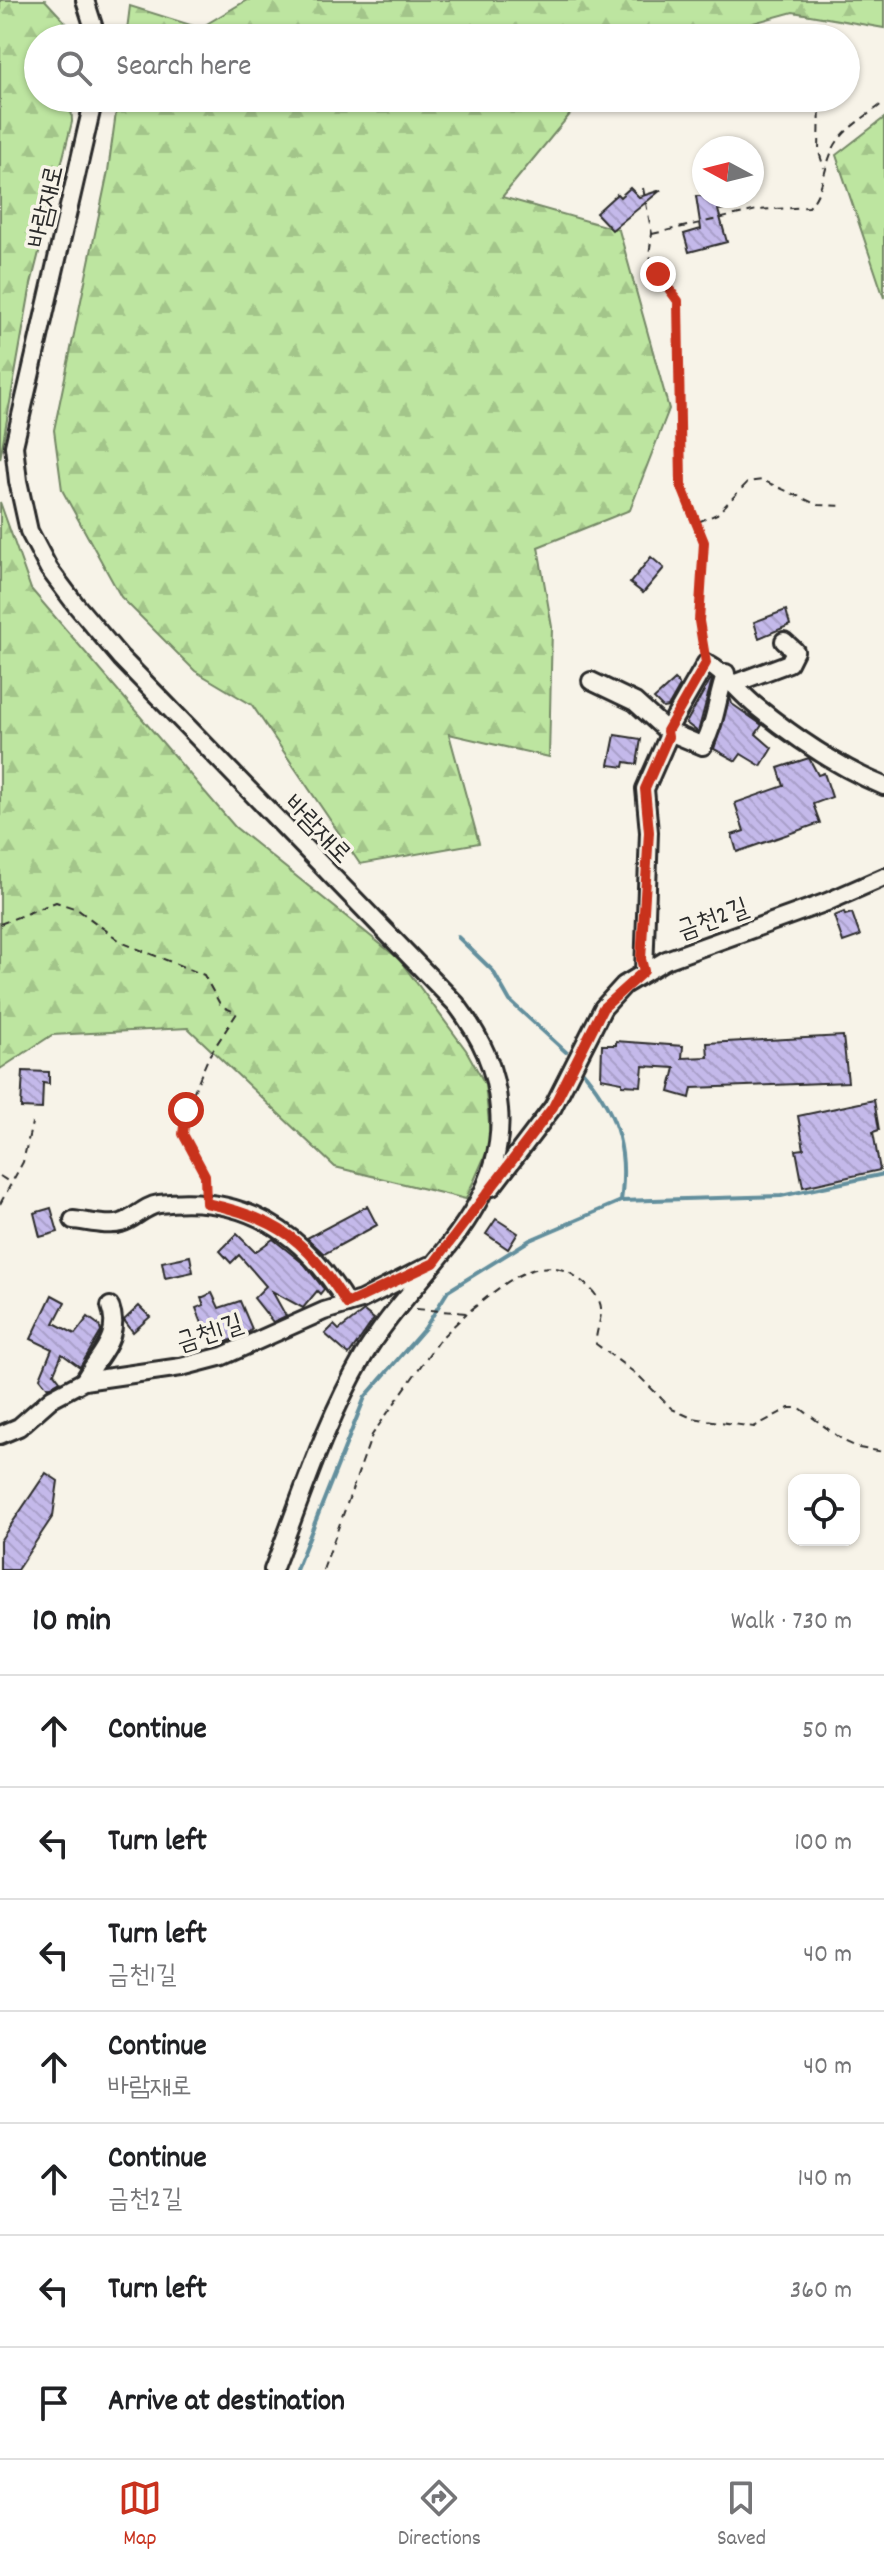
<!DOCTYPE html>
<meta charset="utf-8">
<style>
body{margin:0;font-family:Dekko,"Poor Story",sans-serif;background:#f2f2f2;color:#202124}
.controls{position:absolute;right:24px;bottom:24px;display:grid;overflow:hidden;border-radius:16px;box-shadow:0 2px 6px #0004}
.controls button{width:72px;height:72px;display:grid;place-items:center;padding:0;border:0;border-bottom:2px solid #e0e0e0;background:#fff;color:#202124;font:40px sans-serif}
.compass{position:absolute;left:692px;top:136px;width:72px;height:72px;border-radius:50%;background:#fff;box-shadow:0 2px 6px #0004;rotate:277deg}
.stop{position:absolute;width:24px;height:24px;margin:-18px;border:6px solid #c8321e;border-radius:50%;background:#fff}
.stop.end{background:#c8321e;border-color:#fff;box-shadow:0 2px 8px #0008}
.list{margin:0;padding:0;list-style:none}
h2{display:flex;justify-content:space-between;align-items:center;height:104px;margin:0;padding:0 32px;font-size:34px}
h2 small{font-size:26px;font-weight:400;color:#757577}
.list li{display:grid;grid-template-columns:52px 1fr auto;gap:24px;align-items:center;box-sizing:border-box;height:112px;padding:0 32px;border-top:2px solid #e0e0e0}
.list b{display:block;font-size:30px;white-space:nowrap}
.list p{margin:0;font-size:26px;white-space:nowrap;color:#757577}
.list em{font-size:26px;font-style:normal;color:#757577}
.icon{flex:none;width:44px;height:44px;fill:none;stroke:currentColor;stroke-width:2;stroke-linecap:round;stroke-linejoin:round}
.map{position:relative;flex:none;width:884px;height:1570px;overflow:hidden}
.search{position:absolute;background:#fff;box-shadow:0 2px 6px #0004;left:24px;right:24px;top:24px;height:88px;display:flex;align-items:center;gap:20px;box-sizing:border-box;padding:0 28px;border-radius:44px;color:#757577;font-size:30px}
.sheet{height:888px;background:#fff}
nav{display:flex;justify-content:space-around;align-items:center;box-sizing:border-box;height:112px;border-top:2px solid #e0e0e0;background:#fff;font-size:22px;color:#757577}
nav a{display:grid;justify-items:center;gap:4px}
nav .on{color:#c8321e}
.map>svg:first-child{display:block}
.forest{fill:url(#forest-firs);stroke:#748866;stroke-width:2}
.lines{fill:none;stroke-linecap:round;stroke-linejoin:round}
.stream{stroke:#638f9d;stroke-width:4}
.building{fill:url(#building-back-hatch);stroke:#2b2b2b;stroke-width:2}
.minor-casing{stroke:#2b2b2b;stroke-width:22}
.path{stroke:#2b2b2b;stroke-width:2;stroke-dasharray:8 6;stroke-linecap:butt}
.minor{stroke:#f7f3e8;stroke-width:16}
.route{stroke:#c8321e;stroke-width:10}
.labels{text-anchor:middle;stroke-width:7;stroke-linejoin:round;paint-order:stroke}
.street-label{font-size:26px;fill:#2b2b2b;stroke:#f7f3e8}
</style>
<div class="map">
<svg width="884" height="1570" viewBox="0 0 884 1570">
<defs>
<pattern id="forest-firs" width="22" height="20" patternUnits="userSpaceOnUse" patternTransform="scale(2)"><rect width="22" height="20" fill="#bde5a0"/><path d="M5 1l3.5 6h-7zM16 11l3.5 6h-7z" fill="#a3c58a"/></pattern>
<pattern id="building-back-hatch" width="6" height="6" patternUnits="userSpaceOnUse" patternTransform="scale(2)"><rect width="6" height="6" fill="#c4b9ea"/><path d="M-1 5l2 2M0 0l6 6M5-1l2 2" fill="none" stroke="#a99fc9"/></pattern>
</defs>
<rect width="100%" height="100%" fill="#f7f3e8"/>
<filter id="ink" filterUnits="userSpaceOnUse"><feTurbulence type="fractalNoise" baseFrequency=".0125" numOctaves="2"/><feDisplacementMap in="SourceGraphic" scale="16" xChannelSelector="R" yChannelSelector="G"/><feConvolveMatrix kernelMatrix="1 2 1 2 8 2 1 2 1" color-interpolation-filters="sRGB"/></filter>
<g filter="url(#ink)">
<!-- forest -->
<g class="forest">
<path d="M0,0H45L68,25L69,38H38V98H71L72,122L31,284L0,459Z"/>
<path d="M247,0H884V28L793,12L699,38H126L130,6L200,28Z"/>
<path d="M118,98H594L571,113L502,197L619,230L669,409L630,510L538,547L552,627L549,757L449,734L479,843L360,864L252,705L195,671L121,597L62,490L54,430L108,171Z"/>
<path d="M884,118V298L836,155Z"/>
<path d="M0,502L31,589L235,827L399,959L466,1050L485,1084L491,1142L466,1199L335,1167L188,1028L52,1035L0,1069Z"/>
</g>
<g class="lines">
<!-- stream -->
<g class="stream">
<path d="M458,937L493,971L510,1001L566,1052"/>
<path d="M579,1067C615,1108 629,1146 621,1201"/>
<path d="M296,1570L365,1397L425,1328L448,1291L530,1240L621,1201L781,1196L884,1174"/>
</g>
</g>
<!-- building -->
<g class="building">
<path d="M630,188L639,197L661,190L612,230L596,213L617,194L620,197Z"/>
<path d="M696,196H743L745,206L718,210L727,242L689,252L684,234L701,229Z"/>
<path d="M651,557L664,568L643,593L630,583Z"/>
<path d="M786,610L790,625L759,638L754,622Z"/>
<path d="M675,680L680,686L668,707L663,708L654,699Z"/>
<path d="M710,680H712L698,732L686,723Z"/>
<path d="M730,697L732,704L762,725L756,734L772,748L761,766L741,754L736,761L714,749Z"/>
<path d="M615,735L641,739L637,764L625,762L624,767L609,765Z"/>
<path d="M809,758L818,775L824,773L832,797L813,804L820,823L737,852L732,835L744,831L735,803L784,786L778,768Z"/>
<path d="M844,912L845,915L852,913L860,936L843,942L834,916Z"/>
<path d="M843,1036L848,1082L692,1088L690,1098L669,1092L675,1068L643,1066L641,1086L622,1085V1082L601,1078L602,1045H616V1041L683,1046L682,1058L708,1057L707,1043Z"/>
<path d="M23,1071L49,1072V1084L43,1083L42,1109L21,1108Z"/>
<path d="M874,1100L879,1130L873,1132L880,1170L803,1187L796,1150L804,1149L798,1116Z"/>
<path d="M367,1206L377,1225L342,1244L324,1254L307,1238Z"/>
<path d="M51,1208L58,1232L40,1237L34,1213Z"/>
<path d="M496,1219L518,1233L508,1249L486,1234Z"/>
<path d="M237,1234L255,1252L273,1239L304,1264L324,1289L320,1294L317,1291L303,1308L272,1291L286,1316L273,1322L254,1298L266,1286L239,1255L231,1263L220,1251Z"/>
<path d="M190,1256L193,1272L165,1278L162,1262Z"/>
<path d="M212,1293L219,1308L240,1301L252,1329L249,1332L227,1342L223,1329L207,1336L196,1308L204,1305L201,1298Z"/>
<path d="M52,1295L65,1302L54,1323L75,1334L88,1317L99,1325L101,1332L80,1367L62,1354L54,1373L60,1381L48,1388L40,1378L52,1349L31,1339Z"/>
<path d="M139,1306L150,1317L133,1332L124,1320Z"/>
<path d="M364,1311L374,1319L349,1355L325,1334L334,1325L339,1330Z"/>
<path d="M46,1473L58,1481L53,1516L17,1570H0V1541Z"/>
</g>
<g class="lines">
<!-- minor casing -->
<g class="minor-casing">
<g id="minor">
<path d="M85,0L97,38"/>
<path d="M94,98L14,446L18,481L29,531L49,569L76,605L121,658L456,1004C481,1037 496,1068 499,1109C508,1213 410,1275 363,1357C324,1424 301,1499 273,1570"/>
<path d="M591,681L635,702L667,731L703,746C717,720 716,700 726,673"/>
<path d="M733,684L789,663L795,651L784,641"/>
<path d="M644,971L649,832L645,789L668,737L667,731L706,663C727,674 738,692 757,707C794,737 840,768 884,786"/>
<path d="M492,1187L553,1107L603,1008L624,985L666,960L827,902L884,877"/>
<path d="M73,1220C86,1221 109,1227 121,1223C135,1219 144,1206 159,1204C245,1193 304,1233 347,1304"/>
<path d="M84,1381C98,1355 122,1338 110,1306"/>
<path d="M0,1435L19,1427L52,1398L84,1381L181,1367L223,1356L324,1311L361,1300L428,1266"/>
</g>
</g>
<!-- path -->
<g class="path">
<path d="M820,38V30"/>
<path d="M820,98L819,152L824,168"/>
<path d="M643,188L652,234L649,255L678,301L681,485L704,542L699,621L704,648"/>
<path d="M652,234L757,210L809,207C823,192 824,168 833,149C843,128 867,117 884,102"/>
<path d="M698,522L717,514L748,482L762,480L818,505L843,506"/>
<path d="M0,924L56,902L77,909L123,943L204,975L221,1006L237,1013L209,1056L186,1110L185,1141L205,1175L207,1190"/>
<path d="M0,1176L9,1182"/>
<path d="M0,1204L23,1162L32,1123"/>
<path d="M416,1309L467,1313C500,1288 539,1247 579,1279C588,1286 600,1296 601,1308C602,1320 595,1332 596,1344L639,1376L672,1409L692,1418L754,1427L789,1408H800L844,1441L859,1448L884,1452"/>
<path d="M323,1570L372,1435L439,1340L467,1313"/>
</g>
<!-- minor -->
<use href="#minor" class="minor"/>
</g>
</g>
<g class="lines" filter="url(#ink)">
<!-- route -->
<path class="route" d="M186,1110L183,1134L205,1175L206,1203C278,1218 308,1241 347,1304L434,1263L553,1107L603,1008L644,971L641,959L649,832L645,789L668,737L667,731L706,663L699,621L704,542L681,485L678,301L658,274"/>
</g>
<g class="labels">
<!-- street labels -->
<g class="street-label">
<text transform="translate(44 206) rotate(-77)" y="9">바람재로</text>
<text transform="translate(319 828) rotate(46)" y="9">바람재로</text>
<text transform="translate(712 917) rotate(-20)" y="9">금천2길</text>
<text transform="translate(209 1331) rotate(-18)" y="9">금천1길</text>
</g>
</g>
</svg>
<div class="controls">
<button><svg class="icon" aria-label="locate" viewBox="0 0 24 24"><circle cx="12" cy="12" r="6"/><path d="M12 2v4M12 18v4M2 12h4M18 12h4"/></svg></button>
</div>
<svg class="compass" viewBox="-18 -18 36 36"><path d="M0-13l5 13h-10z" fill="#e53935"/><path d="M0 13l5-13h-10z" fill="#757577"/></svg>
<div class="stop" style="left:186px;top:1110px"></div>
<div class="stop end" style="left:658px;top:274px"></div>
<div class="search"><svg class="icon" aria-label="search" viewBox="0 0 24 24"><circle cx="10" cy="10" r="6"/><path d="M15 15l6 6"/></svg>Search here</div>
</div>
<section class="sheet">
<h2>10 min<small>Walk · 730 m</small></h2>
<ul class="list">
<li><svg class="icon" aria-label="ahead" viewBox="0 0 24 24"><path d="M12 20V5M6 11l6-6 6 6"/></svg><div><b>Continue</b></div><em>50 m</em></li>
<li><svg class="icon" aria-label="left" viewBox="0 0 24 24"><path d="M17 20v-9H6M10 6l-5 5 5 5"/></svg><div><b>Turn left</b></div><em>100 m</em></li>
<li><svg class="icon" aria-label="left" viewBox="0 0 24 24"><path d="M17 20v-9H6M10 6l-5 5 5 5"/></svg><div><b>Turn left</b><p>금천1길</p></div><em>40 m</em></li>
<li><svg class="icon" aria-label="ahead" viewBox="0 0 24 24"><path d="M12 20V5M6 11l6-6 6 6"/></svg><div><b>Continue</b><p>바람재로</p></div><em>40 m</em></li>
<li><svg class="icon" aria-label="ahead" viewBox="0 0 24 24"><path d="M12 20V5M6 11l6-6 6 6"/></svg><div><b>Continue</b><p>금천2길</p></div><em>140 m</em></li>
<li><svg class="icon" aria-label="left" viewBox="0 0 24 24"><path d="M17 20v-9H6M10 6l-5 5 5 5"/></svg><div><b>Turn left</b></div><em>360 m</em></li>
<li><svg class="icon" aria-label="arrive" viewBox="0 0 24 24"><path d="M6 21V4h12l-3 4 3 4H6"/></svg><div><b>Arrive at destination</b></div></li>
</ul>
</section>
<nav>
<a class="on"><svg class="icon" aria-label="map" viewBox="0 0 24 24"><path d="M3 6l6-2 6 2 6-2v14l-6 2-6-2-6 2zM9 4v14M15 6v14"/></svg>Map</a>
<a><svg class="icon" aria-label="directions" viewBox="0 0 24 24"><path d="M12 3l9 9-9 9-9-9zM9 14v-3h6M13 9l2 2-2 2"/></svg>Directions</a>
<a><svg class="icon" aria-label="saved" viewBox="0 0 24 24"><path d="M7 4h10v16l-5-4-5 4z"/></svg>Saved</a>
</nav>
